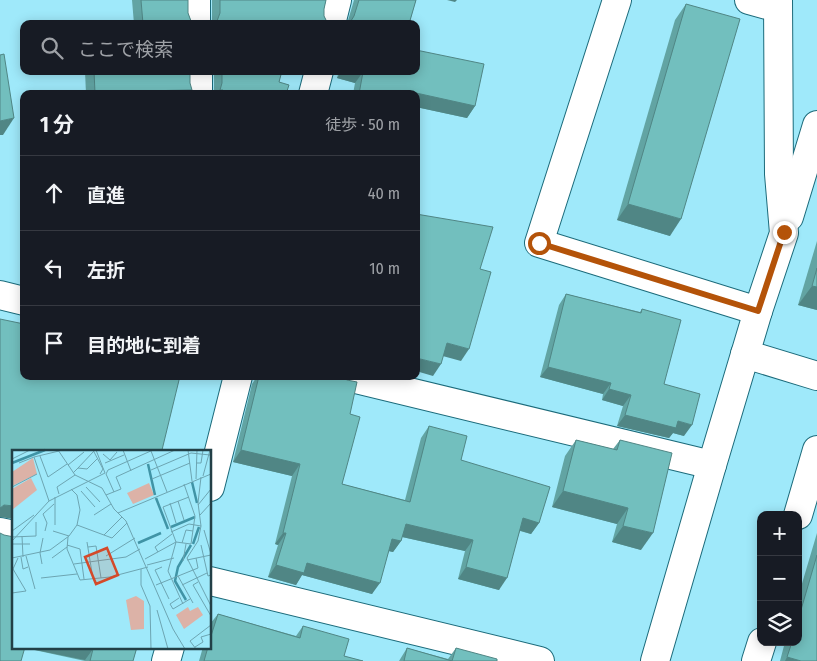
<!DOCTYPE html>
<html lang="ja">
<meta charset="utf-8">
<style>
body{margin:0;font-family:"Fira Sans Condensed","Noto Sans JP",sans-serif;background:#242831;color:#f1f3f6}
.controls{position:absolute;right:15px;bottom:15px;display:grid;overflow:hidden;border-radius:10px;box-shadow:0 2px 12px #0003}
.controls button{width:45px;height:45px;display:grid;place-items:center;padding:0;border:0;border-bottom:1px solid #363941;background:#171b24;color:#f1f3f6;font:25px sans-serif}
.stop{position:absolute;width:15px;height:15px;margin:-11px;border:4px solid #b45309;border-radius:50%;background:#fff}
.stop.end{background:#b45309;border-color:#fff;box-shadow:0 1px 5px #0008}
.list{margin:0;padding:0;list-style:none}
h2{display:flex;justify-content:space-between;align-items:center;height:65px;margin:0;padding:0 20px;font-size:21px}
h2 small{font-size:16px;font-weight:400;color:#9ea1a6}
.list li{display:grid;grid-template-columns:32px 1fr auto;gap:15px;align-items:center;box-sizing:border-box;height:75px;padding:0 20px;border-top:1px solid #363941}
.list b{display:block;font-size:19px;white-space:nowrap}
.list em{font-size:16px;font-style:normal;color:#9ea1a6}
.icon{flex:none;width:28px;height:28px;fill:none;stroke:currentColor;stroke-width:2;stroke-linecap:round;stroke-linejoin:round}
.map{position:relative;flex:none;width:817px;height:661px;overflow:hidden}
.search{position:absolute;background:#171b24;box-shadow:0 2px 12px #0003;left:20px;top:20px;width:400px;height:55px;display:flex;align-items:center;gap:12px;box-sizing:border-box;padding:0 18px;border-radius:10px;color:#9ea1a6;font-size:19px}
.panel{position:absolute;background:#171b24;box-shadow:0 2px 12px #0003;left:20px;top:90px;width:400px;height:290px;border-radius:10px}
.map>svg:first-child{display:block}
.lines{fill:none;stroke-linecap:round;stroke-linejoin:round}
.minor-casing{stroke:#1c6b7b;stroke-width:30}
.minor{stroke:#fff;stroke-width:28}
.wall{fill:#62a4a3}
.shaded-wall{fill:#508685}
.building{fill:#72bfbe;stroke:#508685}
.route{stroke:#b45309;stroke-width:6}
.inset-river{fill:none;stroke:#4094a6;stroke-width:2.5}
.inset-road{fill:none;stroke:#6da5b2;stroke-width:1}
.view{fill:#d44a2a;fill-opacity:0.15;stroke:#d44a2a;stroke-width:2.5}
.inset-edge{fill:none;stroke:#224047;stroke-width:2.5}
</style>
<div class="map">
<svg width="817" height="661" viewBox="0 0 817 661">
<rect width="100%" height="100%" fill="#9fe9fa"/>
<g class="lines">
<!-- minor casing -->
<g class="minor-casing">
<g id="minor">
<path d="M196,0V24"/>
<path d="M617,0L539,243L758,311"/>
<path d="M749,0L778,8"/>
<path d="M331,24L337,0"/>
<path d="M198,71V94"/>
<path d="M313,94L319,71"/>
<path d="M789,217L817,125"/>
<path d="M0,295L24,301"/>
<path d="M745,354L817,376"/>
<path d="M343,376L712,465"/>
<path d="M210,487L238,376"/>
<path d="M798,515L817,450"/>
<path d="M0,532L14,535"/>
<path d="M210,581L540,661"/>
<path d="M166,661L170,647"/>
<path d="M655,661L712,465L758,311L784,233L779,174L778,0"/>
<path d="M756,661L762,642"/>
</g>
</g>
<!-- minor -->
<use href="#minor" class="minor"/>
</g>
<!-- wall -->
<g class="wall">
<path d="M132,0H188V13L191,21L194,24H134Z"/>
<path d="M212,0H326L324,9V16L328,24H212Z"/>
<path d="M354,0H416L409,24H347Z"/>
<path d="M686,4L670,236L617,220L675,20Z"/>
<path d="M85,71H190V94H86Z"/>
<path d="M214,71H282L279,82L286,94H214Z"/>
<path d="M339,71H416L475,106L467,118L416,107V94H353L355,83L337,78Z"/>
<path d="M817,241V310L798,305Z"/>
<path d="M566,294L640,312L642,309L664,384L684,436L673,433L669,438L617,426L623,406L602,400L603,394L540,377L559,305Z"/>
<path d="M256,376H341L350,414L342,484L405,500L421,438L429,426L461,460L539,523L531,534L520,531L499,590L458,579L465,551L402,537L401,541L393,552L389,551L372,594L302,575L296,585L268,577L278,545L275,544L292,476L233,462L252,384L256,378Z"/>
<path d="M576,440L613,449L620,440L641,550L612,542L617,524L552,507L565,456Z"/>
<path d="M817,533V661H780L785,642H798V597Z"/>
<path d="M218,614L296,636L303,626L344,656L363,661H199L203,647H210V624Z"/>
<path d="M14,647H137L133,661H85L25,648Z"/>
<path d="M407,648L448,659L456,648L497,661H399Z"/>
</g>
<!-- shaded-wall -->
<g class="shaded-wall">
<path d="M447,0H457L455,2Z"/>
<path d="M342,71H361L363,72L355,83L337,78Z"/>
<path d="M192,90L190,94H137L139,91Z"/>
<path d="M220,90H223L220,94H217Z"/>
<path d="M407,91L475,106L467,118L416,107V94H405Z"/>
<path d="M106,92L105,94H94L95,93Z"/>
<path d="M14,118L3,135H0V121Z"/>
<path d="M628,204L681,219L670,236L617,220Z"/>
<path d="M812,286L817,287V310L798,305Z"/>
<path d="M447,343L469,349L461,361L439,355Z"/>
<path d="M416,358L441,364L433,376L416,371Z"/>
<path d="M548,367L611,383L603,394L540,377Z"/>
<path d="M609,389L631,395L623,406L602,400Z"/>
<path d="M625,415L678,421L692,425L684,436L673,433L669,438L617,426Z"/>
<path d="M241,450L300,464L292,476L233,462Z"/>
<path d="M563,491L628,508L617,524L552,507Z"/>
<path d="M4,505L14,506V519L0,517V508Z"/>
<path d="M523,518L539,523L531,534L515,529Z"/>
<path d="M406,524L473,540L465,551L398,536Z"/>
<path d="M623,526L653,533L641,550L612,542Z"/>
<path d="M283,533H286L278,545L275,544Z"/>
<path d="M392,539L401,541L393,552L384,550Z"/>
<path d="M307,563L380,583L372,594L302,575L296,585L268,577L276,565Z"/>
<path d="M466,567L507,578L499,590L458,579Z"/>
<path d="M21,647H86L93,649L85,660Z"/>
<path d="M787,657L801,661H785Z"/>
</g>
<!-- building -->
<g class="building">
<path d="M141,0H188V13L191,21L194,24H143Z"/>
<path d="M220,0H326L324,9V16L328,24H214L217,21L220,13Z"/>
<path d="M359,0H416L409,24H349L354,16Z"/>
<path d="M686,4L740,19L681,219L628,204Z"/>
<path d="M416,50L484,64L475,106L407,91V94H359L363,72L361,71H416Z"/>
<path d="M4,54L14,118L0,121V55Z"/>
<path d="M94,71H190V83L192,90L139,91L140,94H106V92L95,93Z"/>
<path d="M222,71H282L279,82L289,85L286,94H222L223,90H220L222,83Z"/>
<path d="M416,214L493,227L480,269L491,272L469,349L447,343L441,364L416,358Z"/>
<path d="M817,268V287L812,286Z"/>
<path d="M566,294L641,313L642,309L681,320L664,384L700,394L692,425L678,421L676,428L625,415L631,395L609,389L611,383L548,367Z"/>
<path d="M0,319L24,324V376H180L162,450L166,451H14V506L4,505L0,508Z"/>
<path d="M259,376H341L347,380L357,382L350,414L360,417L342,484L410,502L429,426L467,436L461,460L550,487L539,523L523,518L507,578L466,567L473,540L406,524L401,541L392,539L380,583L307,563L304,573L276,565L286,533H283L300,464L241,450Z"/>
<path d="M576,440L617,450L620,440L672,453L653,533L623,526L628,508L563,491Z"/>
<path d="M0,533L4,535L14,537V647H25L21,661H0Z"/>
<path d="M817,555V661H801L787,657L792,642H798V620Z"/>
<path d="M218,614L300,638L303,626L349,639L344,656L363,661H204L208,647H210V639Z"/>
<path d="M86,647H137L133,661H90L93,649Z"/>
<path d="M407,648L452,661L456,648L497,659V661H404Z"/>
</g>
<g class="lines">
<!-- route -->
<path class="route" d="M539,243L758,311L784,232"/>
</g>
<!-- overview -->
<g transform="translate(12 450)">
<rect width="199" height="199" fill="#9fe9fa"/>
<path d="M21,8L25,24L0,36V22ZM19,28L25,40L0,60V39ZM137,33L142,45L121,54L115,43ZM124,146L132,151V179L119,180L114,150ZM176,157L178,161L186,157L191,165L172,179L164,165Z" fill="#dcb2a7"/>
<path class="inset-river" d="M0,13L33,0M136,14L143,45M180,32L185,53M144,48L156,79M159,77L183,67M126,93L149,83M181,94L187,77M174,150L163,131L166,117L179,95"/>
<path class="inset-road" d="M46,0L63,25L90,38L102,59L114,71L161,179L173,199M81,0L91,19L88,24M111,0L119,21M176,0L180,31M139,1L155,42M91,4L98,10L105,2M28,6L36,27L55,14M0,9L18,0M7,13L22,7M93,13L112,5M184,13H189L191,0M56,15L72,2M66,18L82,1M139,20L179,3L198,5M61,23L66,18L75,19L86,8M191,26L198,0M189,27L186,53L189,76L186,91L175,108L199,156M140,29L178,13M184,29L185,0M172,34L183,66L179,94M0,37L25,24M74,37L88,52M69,41L83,57M102,42L94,24L96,20L141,0M47,44L45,37L63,25M94,45L109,39L104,27L163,0M37,51L22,7L47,1M166,51L172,70M158,53L164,73M186,55L199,39M106,63L199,24M82,65L99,54M188,65L199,53M43,75V47M65,75L100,88L115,73M192,80L199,104M0,81L22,65M33,81L35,73L31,64L42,54M41,81L57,86M159,82L177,74L189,76M92,85L110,67M10,86L11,107M0,87L24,86V72M56,87L55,99L68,130L98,127L136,117M0,91L37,51L93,23L84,0M75,92L81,129M170,93L174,80L181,81M0,94H18M55,95L68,99L72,129M189,95L196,126L199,125M76,97L84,96L89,128M146,102L143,97L160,84M14,106L23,139M94,106L123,88M9,107L11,119L16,117M0,108L38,100L57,86L65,75L68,60L65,45L59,39M40,108L55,97M133,109L164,92L179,94M175,110L199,105M171,111L174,94M30,114L28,103L31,88M62,114L114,107L128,99M135,115L162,108M150,117L143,120L157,149M129,119V135L138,156L139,199M166,126L181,153M29,128L65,124M186,132L181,135L199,166M144,135L186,118L184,108M170,135L195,123M0,143L14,141L1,119L6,108M167,148L158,154L161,159L178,149M171,154L156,121L164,92L151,57L177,47M145,160L156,199M183,197L191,192L189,187L199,184M184,199L178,191L199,175"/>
<path class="view" d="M95,98L106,125L84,134L73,107Z"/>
<rect width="199" height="199" class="inset-edge"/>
</g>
</svg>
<div class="controls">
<button>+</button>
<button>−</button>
<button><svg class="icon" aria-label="layers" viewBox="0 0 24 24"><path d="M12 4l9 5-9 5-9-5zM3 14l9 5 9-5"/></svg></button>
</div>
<div class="stop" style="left:539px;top:243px"></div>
<div class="stop end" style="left:784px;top:232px"></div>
<div class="search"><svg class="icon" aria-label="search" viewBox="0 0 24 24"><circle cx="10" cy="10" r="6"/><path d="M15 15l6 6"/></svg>ここで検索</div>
<section class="panel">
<h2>1 分<small>徒歩 · 50 m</small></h2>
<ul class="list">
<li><svg class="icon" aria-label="ahead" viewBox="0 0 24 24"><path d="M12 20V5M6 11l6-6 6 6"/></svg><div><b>直進</b></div><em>40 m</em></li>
<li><svg class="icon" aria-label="left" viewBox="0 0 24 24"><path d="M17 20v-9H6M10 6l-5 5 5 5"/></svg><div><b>左折</b></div><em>10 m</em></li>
<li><svg class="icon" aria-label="arrive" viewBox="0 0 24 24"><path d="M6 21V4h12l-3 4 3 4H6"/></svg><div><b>目的地に到着</b></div></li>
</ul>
</section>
</div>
